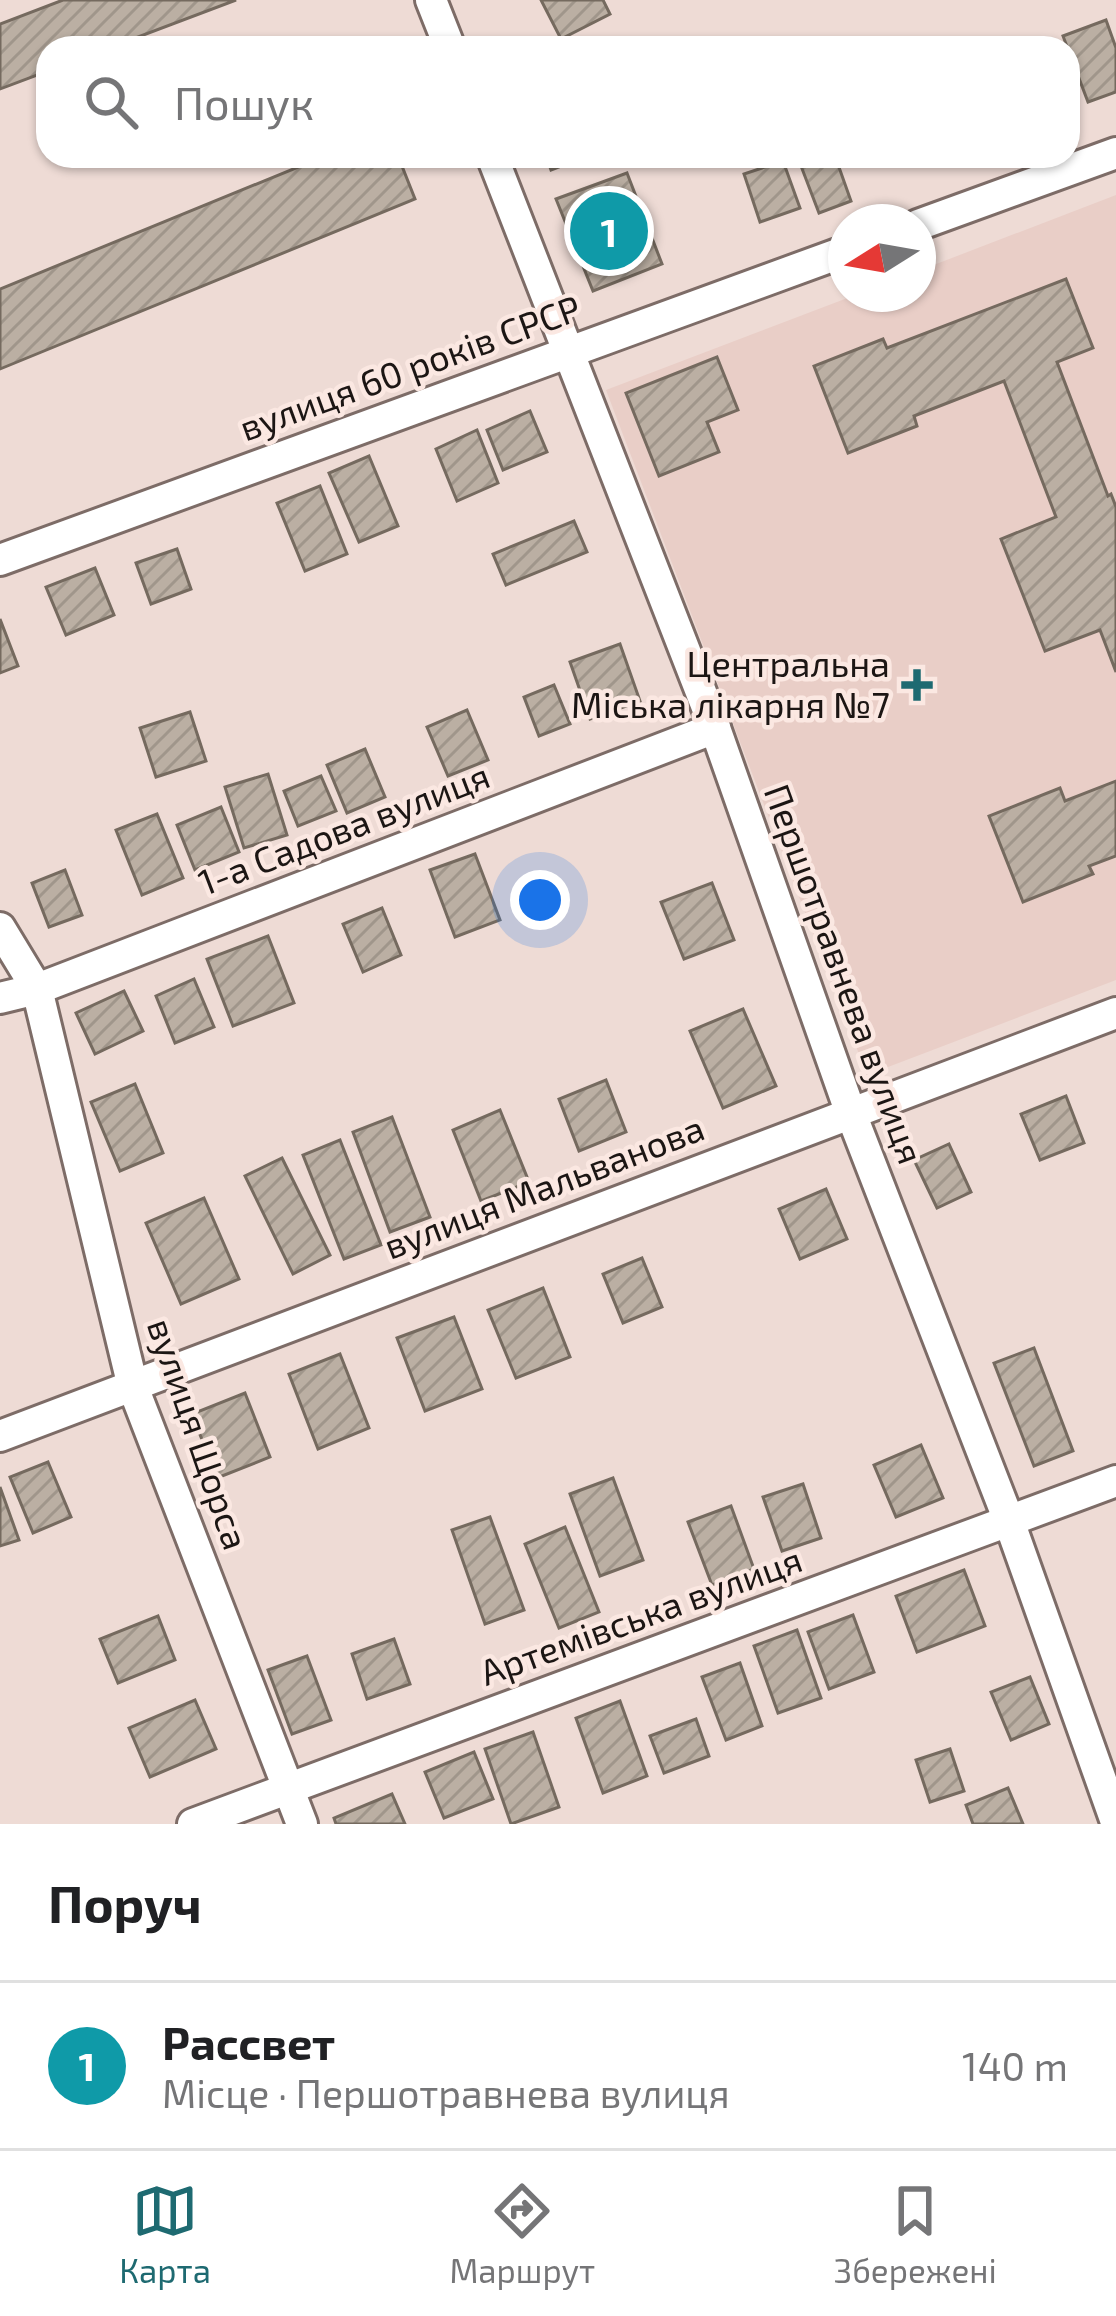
<!DOCTYPE html>
<html lang="uk">
<meta charset="utf-8">
<style>
body{margin:0;font-family:"Exo 2",sans-serif;background:#f6f6f6;color:#202124}
.compass{position:absolute;left:828px;top:204px;width:108px;height:108px;border-radius:50%;background:#fff;box-shadow:0 3px 9px #0004;rotate:259deg}
.you{position:absolute;left:540px;top:900px;width:42px;height:42px;margin:-30px;border:9px solid #fff;border-radius:50%;background:#1a73e8;box-shadow:0 0 0 18px #1a73e833}
.badge{display:grid;place-items:center;width:78px;height:78px;border-radius:50%;background:#1e6a71;color:#fff;font-size:39px;font-weight:700}
.pin{position:absolute;translate:-50% -50%;border:6px solid #fff;box-shadow:0 3px 12px #0006}
.list{margin:0;padding:0;list-style:none}
h2{display:flex;justify-content:space-between;align-items:center;height:156px;margin:0;padding:0 48px;font-size:51px}
h2 small{font-size:39px;font-weight:400;color:#757577}
.list li{display:grid;grid-template-columns:78px 1fr auto;gap:36px;align-items:center;box-sizing:border-box;height:168px;padding:0 48px;border-top:3px solid #e0e0e0}
.list b{display:block;font-size:45px;white-space:nowrap}
.list p{margin:0;font-size:39px;white-space:nowrap;color:#757577}
.list em{font-size:39px;font-style:normal;color:#757577}
.icon{flex:none;width:66px;height:66px;fill:none;stroke:currentColor;stroke-width:2;stroke-linecap:round;stroke-linejoin:round}
.map{position:relative;flex:none;width:1116px;height:1824px;overflow:hidden}
.search{position:absolute;background:#fff;box-shadow:0 3px 9px #0004;left:36px;right:36px;top:36px;height:132px;display:flex;align-items:center;gap:30px;box-sizing:border-box;padding:0 42px;border-radius:36px;color:#757577;font-size:45px}
.sheet{height:324px;background:#fff}
nav{display:flex;justify-content:space-around;align-items:center;box-sizing:border-box;height:168px;border-top:3px solid #e0e0e0;background:#fff;font-size:33px;color:#757577}
nav a{display:grid;justify-items:center;gap:6px}
nav .on{color:#1e6a71}
.map>svg:first-child{display:block}
.built{fill:#e9cec7}
.building{fill:url(#building-hatch);stroke:#756a5f;stroke-width:3}
.lines{fill:none;stroke-linecap:round;stroke-linejoin:round}
.street-casing{stroke:#7d6c67;stroke-width:36}
.street{stroke:#fff;stroke-width:30}
.poi-dot{fill:#1e6a71;stroke:#fbe8e2;stroke-width:4.5}
.labels{text-anchor:middle;stroke-width:9;stroke-linejoin:round;paint-order:stroke}
.street-label{font-size:36px;fill:#1c1614;stroke:#fbe8e2}
.poi-label{font-size:36px;fill:#1c1614;stroke:#fbe8e2;text-anchor:end}
</style>
<div class="map">
<svg width="1116" height="1824" viewBox="0 0 1116 1824">
<defs>
<pattern id="building-hatch" width="6" height="6" patternUnits="userSpaceOnUse" patternTransform="scale(3)"><rect width="6" height="6" fill="#bbafa3"/><path d="M-1 1l2-2M0 6l6-6M5 7l2-2" fill="none" stroke="#a0968b"/></pattern>
</defs>
<rect width="100%" height="100%" fill="#eedbd5"/>
<!-- built -->
<path class="built" d="M1116,195V980L867,1075L606,390L858,294H918V271Z"/>
<!-- building -->
<g class="building">
<path d="M63,0H236L109,48H48V71L0,89V24Z"/>
<path d="M541,0H603L610,14L561,39Z"/>
<path d="M1106,20L1116,48V92L1088,102L1063,36Z"/>
<path d="M325,156H398L415,199L0,369V289Z"/>
<path d="M546,156H587L551,170Z"/>
<path d="M828,156H835L851,201L819,213L801,166Z"/>
<path d="M783,161L800,208L760,222L744,174Z"/>
<path d="M627,173L662,264L593,291L556,199Z"/>
<path d="M1066,279L1093,348L1057,362L1108,496L1111,494L1116,507V672L1100,630L1045,651L1001,539L1056,517L1004,381L914,416L917,426L848,453L814,366L883,339L887,348Z"/>
<path d="M717,357L738,410L707,422L719,452L659,476L626,393Z"/>
<path d="M530,411L547,452L503,470L487,430Z"/>
<path d="M477,430L498,483L457,501L436,449Z"/>
<path d="M369,456L398,526L359,542L329,473Z"/>
<path d="M320,486L347,554L305,571L277,503Z"/>
<path d="M574,521L587,552L506,585L493,554Z"/>
<path d="M177,549L191,589L151,604L136,563Z"/>
<path d="M95,568L114,615L66,635L46,587Z"/>
<path d="M0,619L18,666L0,673Z"/>
<path d="M620,644L640,701L590,719L570,662Z"/>
<path d="M554,685L570,724L539,736L524,697Z"/>
<path d="M467,710L488,760L448,776L427,727Z"/>
<path d="M190,712L206,761L156,777L140,728Z"/>
<path d="M365,749L385,797L347,813L327,765Z"/>
<path d="M268,774L287,835L244,848L225,787Z"/>
<path d="M321,776L336,811L298,826L284,791Z"/>
<path d="M1116,781V856L1089,866L1093,874L1023,902L989,816L1060,788L1065,801Z"/>
<path d="M221,807L239,852L195,870L177,825Z"/>
<path d="M157,814L183,878L142,895L116,830Z"/>
<path d="M475,854L500,920L455,937L430,870Z"/>
<path d="M65,870L82,915L49,927L32,883Z"/>
<path d="M712,883L734,940L684,959L661,902Z"/>
<path d="M382,908L401,955L363,972L343,924Z"/>
<path d="M268,936L294,1003L233,1026L207,959Z"/>
<path d="M194,979L214,1027L175,1043L156,996Z"/>
<path d="M124,991L143,1031L95,1054L76,1013Z"/>
<path d="M743,1009L776,1086L723,1108L690,1031Z"/>
<path d="M606,1080L626,1132L579,1151L559,1099Z"/>
<path d="M135,1084L163,1153L120,1171L91,1102Z"/>
<path d="M1066,1096L1084,1143L1040,1160L1021,1114Z"/>
<path d="M500,1110L529,1182L481,1201L453,1130Z"/>
<path d="M392,1117L430,1217L390,1232L353,1132Z"/>
<path d="M340,1140L381,1245L344,1259L303,1155Z"/>
<path d="M949,1144L971,1192L937,1208L914,1160Z"/>
<path d="M282,1158L330,1255L293,1274L245,1176Z"/>
<path d="M826,1189L847,1239L800,1259L779,1209Z"/>
<path d="M204,1198L239,1279L181,1304L146,1223Z"/>
<path d="M642,1258L662,1307L623,1323L603,1274Z"/>
<path d="M543,1288L570,1357L516,1378L488,1310Z"/>
<path d="M454,1317L482,1389L425,1411L397,1338Z"/>
<path d="M1034,1348L1073,1451L1034,1466L994,1363Z"/>
<path d="M340,1354L369,1428L318,1449L289,1374Z"/>
<path d="M245,1393L270,1457L217,1478L192,1414Z"/>
<path d="M921,1445L943,1498L896,1517L874,1465Z"/>
<path d="M48,1462L71,1517L33,1533L10,1477Z"/>
<path d="M613,1478L643,1560L600,1576L570,1494Z"/>
<path d="M803,1484L821,1538L782,1551L763,1497Z"/>
<path d="M0,1487L19,1540L0,1546Z"/>
<path d="M731,1506L754,1569L712,1585L688,1522Z"/>
<path d="M490,1517L524,1610L485,1624L452,1530Z"/>
<path d="M565,1527L599,1612L559,1628L525,1544Z"/>
<path d="M964,1570L985,1626L917,1652L896,1596Z"/>
<path d="M853,1615L874,1672L829,1689L808,1632Z"/>
<path d="M158,1616L175,1660L118,1683L100,1639Z"/>
<path d="M797,1630L821,1698L778,1713L754,1646Z"/>
<path d="M394,1639L410,1684L367,1699L352,1654Z"/>
<path d="M307,1656L331,1720L292,1734L268,1670Z"/>
<path d="M740,1663L762,1726L726,1740L702,1677Z"/>
<path d="M1030,1677L1049,1724L1011,1740L991,1692Z"/>
<path d="M195,1700L216,1749L150,1777L129,1728Z"/>
<path d="M620,1701L647,1776L603,1793L576,1718Z"/>
<path d="M696,1719L709,1756L664,1773L650,1736Z"/>
<path d="M533,1732L559,1807L511,1824L485,1749Z"/>
<path d="M950,1749L964,1791L930,1802L916,1760Z"/>
<path d="M474,1752L493,1799L444,1818L425,1772Z"/>
<path d="M1008,1788L1023,1824H973L966,1805Z"/>
<path d="M392,1794L405,1824H336L334,1818Z"/>
</g>
<g class="lines">
<!-- street casing -->
<g class="street-casing">
<g id="street">
<path d="M431,0L450,48"/>
<path d="M492,156L715,728L850,1111L1009,1521L1116,1822"/>
<path d="M918,225L1116,153"/>
<path d="M0,560L846,251"/>
<path d="M0,928L37,989L133,1387L302,1824"/>
<path d="M0,998L37,989L715,728"/>
<path d="M0,1436L1116,1013"/>
<path d="M193,1824L1116,1481"/>
</g>
</g>
<!-- street -->
<use href="#street" class="street"/>
</g>
<!-- markers -->
<path class="poi-dot" d="M911 667h12v12h12v12h-12v12h-12v-12h-12v-12h12z"/>
<g class="labels">
<!-- street labels -->
<g class="street-label">
<text transform="translate(410 368) rotate(-20)" y="13">вулиця 60 років СРСР</text>
<text transform="translate(344 829) rotate(-21)" y="13">1-а Садова вулиця</text>
<text transform="translate(844 974) rotate(70)" y="13">Першотравнева вулиця</text>
<text transform="translate(544 1187) rotate(-21)" y="13">вулиця Мальванова</text>
<text transform="translate(198 1434) rotate(71)" y="13">вулиця Щорса</text>
<text transform="translate(641 1616) rotate(-20)" y="13">Артемівська вулиця</text>
</g>
<!-- poi labels -->
<g class="poi-label">
<text x="890" y="677">Центральна<tspan x="890" dy="41">Міська лікарня №7</tspan></text>
</g>
</g>
</svg>
<svg class="compass" viewBox="-18 -18 36 36"><path d="M0-13l5 13h-10z" fill="#e53935"/><path d="M0 13l5-13h-10z" fill="#757577"/></svg>
<div class="you"></div>
<div class="pin badge" style="left:609px;top:231px;background:#0f9aa8">1</div>
<div class="search"><svg class="icon" aria-label="search" viewBox="0 0 24 24"><circle cx="10" cy="10" r="6"/><path d="M15 15l6 6"/></svg>Пошук</div>
</div>
<section class="sheet">
<h2>Поруч<small></small></h2>
<ul class="list">
<li><span class="badge" style="background:#0f9aa8">1</span><div><b>Рассвет</b><p>Місце · Першотравнева вулиця</p></div><em>140 m</em></li>
</ul>
</section>
<nav>
<a class="on"><svg class="icon" aria-label="map" viewBox="0 0 24 24"><path d="M3 6l6-2 6 2 6-2v14l-6 2-6-2-6 2zM9 4v14M15 6v14"/></svg>Карта</a>
<a><svg class="icon" aria-label="directions" viewBox="0 0 24 24"><path d="M12 3l9 9-9 9-9-9zM9 14v-3h6M13 9l2 2-2 2"/></svg>Маршрут</a>
<a><svg class="icon" aria-label="saved" viewBox="0 0 24 24"><path d="M7 4h10v16l-5-4-5 4z"/></svg>Збережені</a>
</nav>
